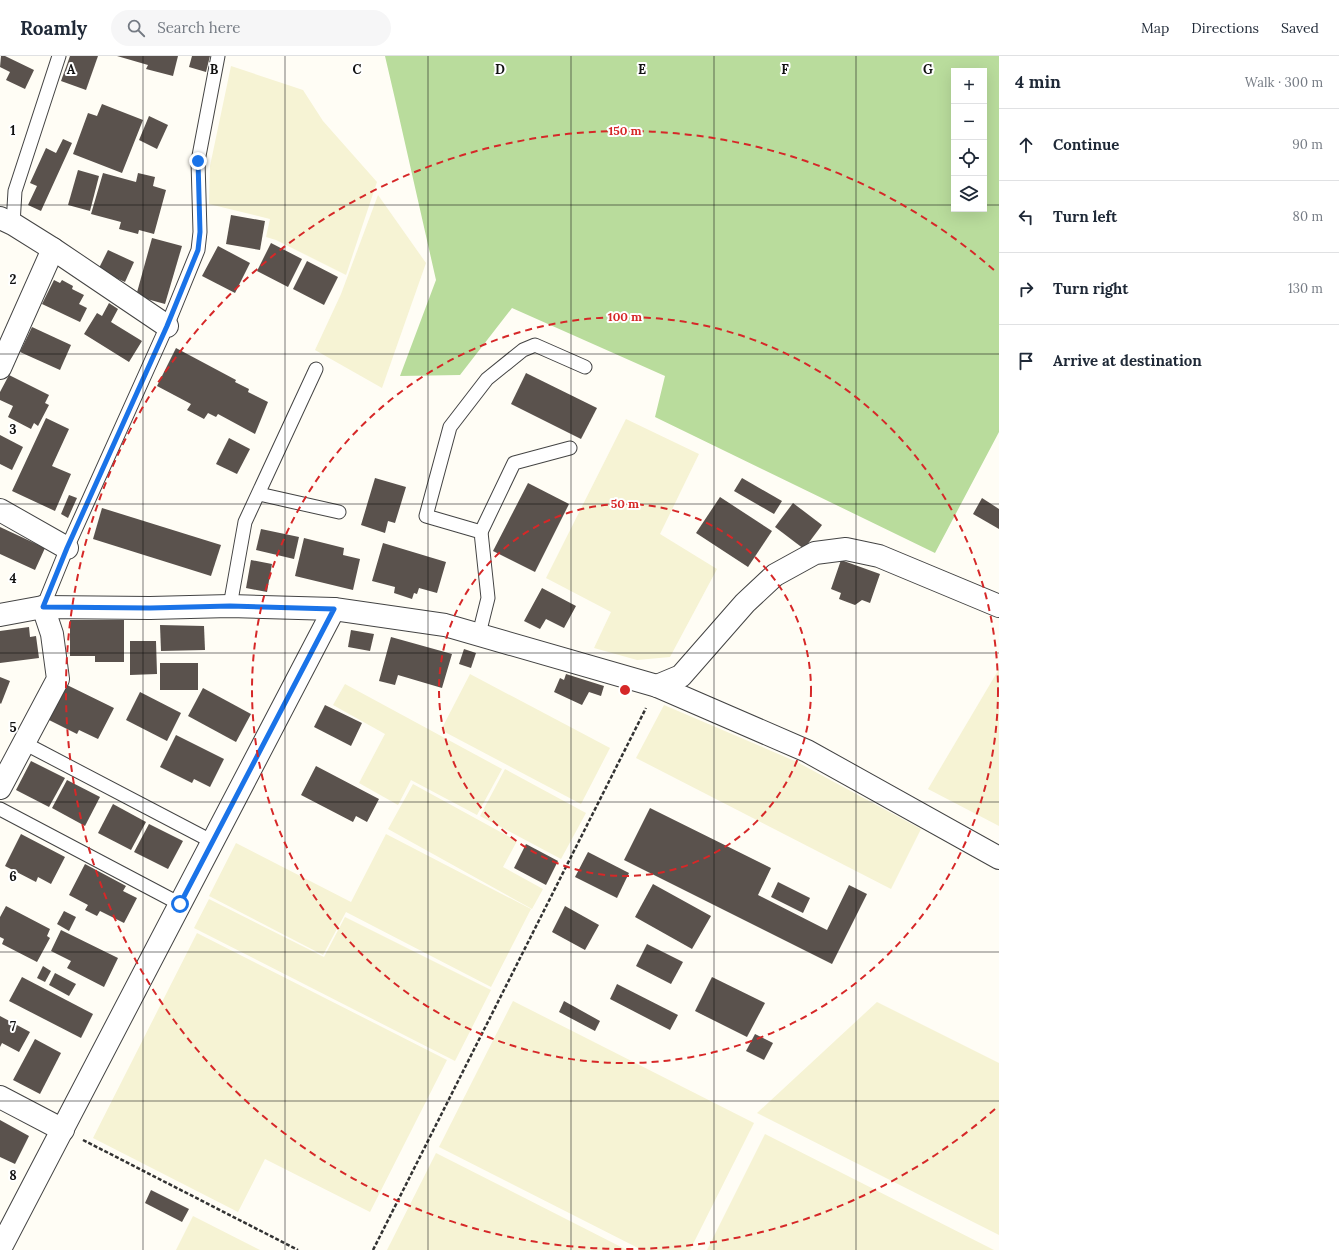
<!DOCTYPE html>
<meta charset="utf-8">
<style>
body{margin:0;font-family:Lora,serif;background:#f6f6f7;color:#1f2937}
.controls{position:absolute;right:12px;top:12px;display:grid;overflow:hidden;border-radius:0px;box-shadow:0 4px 16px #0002}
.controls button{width:36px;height:36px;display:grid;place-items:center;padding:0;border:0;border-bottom:1px solid #e0e1e3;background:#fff;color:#1f2937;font:20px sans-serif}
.stop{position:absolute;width:12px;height:12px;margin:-9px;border:3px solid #1a73e8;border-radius:50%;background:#fff}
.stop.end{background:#1a73e8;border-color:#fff;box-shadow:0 1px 4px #0008}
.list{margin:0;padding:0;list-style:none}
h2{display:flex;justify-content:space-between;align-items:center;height:52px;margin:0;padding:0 16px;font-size:17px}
h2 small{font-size:13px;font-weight:400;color:#747a83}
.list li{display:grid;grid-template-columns:26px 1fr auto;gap:12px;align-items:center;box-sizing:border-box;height:72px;padding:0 16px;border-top:1px solid #e0e1e3}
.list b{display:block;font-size:15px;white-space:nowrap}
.list em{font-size:13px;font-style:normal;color:#747a83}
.icon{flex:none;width:22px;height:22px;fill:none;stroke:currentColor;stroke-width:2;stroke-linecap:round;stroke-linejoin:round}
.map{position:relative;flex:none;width:999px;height:1194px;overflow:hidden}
header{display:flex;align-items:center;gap:24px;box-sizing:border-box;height:56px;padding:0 20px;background:#fff;border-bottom:1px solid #e0e1e3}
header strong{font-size:19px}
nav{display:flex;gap:22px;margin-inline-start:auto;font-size:14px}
.search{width:280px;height:36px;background:#f6f6f7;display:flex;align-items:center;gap:10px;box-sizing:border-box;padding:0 14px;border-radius:22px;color:#747a83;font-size:15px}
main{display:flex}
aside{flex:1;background:#fff}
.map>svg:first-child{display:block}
.farmland{fill:#f6f3d4}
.forest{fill:#b9dc9c;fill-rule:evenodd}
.building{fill:#5a524d}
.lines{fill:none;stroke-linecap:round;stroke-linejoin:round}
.service-casing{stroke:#444;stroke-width:15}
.minor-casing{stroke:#444;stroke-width:24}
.path{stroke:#333;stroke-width:2.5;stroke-dasharray:4 2;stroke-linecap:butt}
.service{stroke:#fff;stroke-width:13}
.minor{stroke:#fff;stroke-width:22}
.route{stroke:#1a73e8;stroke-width:5}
.grid{fill:none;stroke:#111;stroke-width:1;stroke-opacity:0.55}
.ring{fill:none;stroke:#d62828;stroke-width:2;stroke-dasharray:7 5}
.grid-label{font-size:13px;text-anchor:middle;font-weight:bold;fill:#111;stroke:#fff;stroke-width:4;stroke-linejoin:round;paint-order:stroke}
.centre{fill:#d62828;stroke:#fff;stroke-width:2}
.ring-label{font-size:12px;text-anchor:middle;font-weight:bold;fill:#d62828;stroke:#fff;stroke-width:4;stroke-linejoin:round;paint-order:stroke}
</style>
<header>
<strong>Roamly</strong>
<div class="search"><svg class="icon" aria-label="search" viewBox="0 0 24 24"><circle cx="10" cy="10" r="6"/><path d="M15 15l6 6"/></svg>Search here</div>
<nav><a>Map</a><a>Directions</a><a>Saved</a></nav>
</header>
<main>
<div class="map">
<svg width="999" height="1194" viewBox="0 0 999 1194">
<rect width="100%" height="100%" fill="#fffdf5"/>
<!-- farmland -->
<g class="farmland">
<path d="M231,10L303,34L323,65L377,126L346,219L276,184L266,181L270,163L209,148L210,110Z"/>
<path d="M378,139L426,207L382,332L315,294L341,238Z"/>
<path d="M626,363L699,398L660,478L717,513L670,601L637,604L594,592L611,556L546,522Z"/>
<path d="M999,613V770L928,733Z"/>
<path d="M470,618L610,692L581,748L441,674Z"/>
<path d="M345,628L502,713L477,759L411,724L398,749L359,727L385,678L333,649Z"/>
<path d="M664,649L797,706L921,773L891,833L636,702Z"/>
<path d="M505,713L586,757L561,803L480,760Z"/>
<path d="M413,728L517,785L503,811L543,833L532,853L388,773Z"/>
<path d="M386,778L531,853L491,931L346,856L323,899L209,840L236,787L351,846Z"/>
<path d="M209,843L324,901L345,861L491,934L455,1005L194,872Z"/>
<path d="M197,877L447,1004L370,1156L265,1103L238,1156L93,1082Z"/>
<path d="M513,945L754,1067L690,1194H642L439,1091Z"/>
<path d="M877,946L999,1007V1179L757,1057Z"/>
<path d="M765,1078L994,1194H707Z"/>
<path d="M436,1097L627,1194H387Z"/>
<path d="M193,1160L260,1194H176Z"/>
</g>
<!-- forest -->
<path class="forest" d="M385,0H999V376L935,497L655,361L665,320L512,252L460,319L400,320L436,224L395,43ZM954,15H984V153H954Z"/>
<!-- building -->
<g class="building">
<path d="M1,0H5L34,14L25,33L6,24L10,16L0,11Z"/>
<path d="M70,0H98L86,34L61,25Z"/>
<path d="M117,0H178L173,20L146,13L148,9Z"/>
<path d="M192,0H210L206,16L189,11Z"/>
<path d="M102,48L143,64L122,117L73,98L88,57L97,60Z"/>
<path d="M149,60L168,69L157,93L139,84Z"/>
<path d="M63,83L72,87L41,155L28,149L37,130L30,127L46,92L56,97Z"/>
<path d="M78,114L99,120L90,155L68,149Z"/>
<path d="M103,117L136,126L138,117L155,121L153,130L166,134L154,178L139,174L138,178L119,173L121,166L91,158Z"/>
<path d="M231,159L265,165L260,194L226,188Z"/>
<path d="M152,182L182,190L165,248L136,240Z"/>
<path d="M271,187L302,203L288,231L257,215Z"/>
<path d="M218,190L250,207L235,237L202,220Z"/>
<path d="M108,194L134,206L125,226L98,214Z"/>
<path d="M307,205L338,221L324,249L293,233Z"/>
<path d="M54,224L60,227L62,224L73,230L72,233L84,239L79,248L87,252L80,266L42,248Z"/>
<path d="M109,247L118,253L111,266L142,285L129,306L84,278L97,257L102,260Z"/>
<path d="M32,271L71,289L60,314L20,296Z"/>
<path d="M176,292L236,324L235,326L249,333L248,336L268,346L255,378L218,358L216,361L208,357L204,363L187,354L191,348L157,330Z"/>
<path d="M526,317L597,352L581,383L511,348Z"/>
<path d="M9,319L49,339L45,347L49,349L38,370L34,367L31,373L8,361L13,350L0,344V336Z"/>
<path d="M46,362L69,373L52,410L71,418L55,455L12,435Z"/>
<path d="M0,379L23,391L12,414L0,408Z"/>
<path d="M229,382L250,393L237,418L216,408Z"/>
<path d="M375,422L406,431L395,467L388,465L385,477L361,469Z"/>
<path d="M742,422L782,445L774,458L734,435Z"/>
<path d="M528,427L569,448L535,516L493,495Z"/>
<path d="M69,439L77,442L68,462L61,458Z"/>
<path d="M720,441L772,475L748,511L696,477Z"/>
<path d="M982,442L999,453V473L973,458Z"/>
<path d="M793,447L822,469L804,493L775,471Z"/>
<path d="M102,452L221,489L211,520L93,483Z"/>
<path d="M0,471L45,492L35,514L0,498Z"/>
<path d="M261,473L299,481L294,503L256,494Z"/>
<path d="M304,482L344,492L343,499L360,503L353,534L295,520Z"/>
<path d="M383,487L446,506L437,537L419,532L417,538L414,537L412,543L394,537L395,531L372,525Z"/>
<path d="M251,504L272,508L267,536L246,532Z"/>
<path d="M841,504L880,518L870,547L862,544L855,549L839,543L841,537L831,533Z"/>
<path d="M542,532L576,550L564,572L546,563L540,573L524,565Z"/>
<path d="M70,564H124V606H95V600H70Z"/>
<path d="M160,569L204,570L205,594L161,595Z"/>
<path d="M29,571L30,581L36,580L39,602L0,607V575Z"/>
<path d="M351,574L374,578L370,595L348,591Z"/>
<path d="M391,581L452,598L442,632L398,619L395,629L379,625Z"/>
<path d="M130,585H156L157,618L130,619Z"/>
<path d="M464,593L476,597L471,612L459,608Z"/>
<rect x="160" y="607" width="38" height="27"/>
<path d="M566,618L604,630L601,640L589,636L582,649L554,636L560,622L564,624Z"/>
<path d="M0,621L10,625L1,648L0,647Z"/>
<path d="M65,628L114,652L98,683L79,674L77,678L47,663Z"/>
<path d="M203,632L251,658L236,686L188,660Z"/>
<path d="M140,636L181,657L167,685L126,664Z"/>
<path d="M325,649L362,667L351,690L314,671Z"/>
<path d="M176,679L224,703L210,731L194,723L192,727L160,711Z"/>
<path d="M31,705L65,722L49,751L16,734Z"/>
<path d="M316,710L379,743L367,766L356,760L353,766L301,739Z"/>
<path d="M67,724L100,741L85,770L52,752Z"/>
<path d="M113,748L146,766L131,794L98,777Z"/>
<path d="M650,752L771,812L758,839L827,874L849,829L867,838L832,908L624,804Z"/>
<path d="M149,768L183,785L168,813L134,796Z"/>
<path d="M21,778L65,801L51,828L38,821L36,826L5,810Z"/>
<path d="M526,788L558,805L546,829L514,812Z"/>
<path d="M588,796L629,817L617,842L575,821Z"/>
<path d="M85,808L126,830L123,835L137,842L124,867L100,855L97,860L85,854L88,849L69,839Z"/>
<path d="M778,826L810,842L803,857L771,841Z"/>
<path d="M653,828L711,860L692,893L635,861Z"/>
<path d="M6,850L50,873L47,880L50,882L37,906L2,888L4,883L0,881V861Z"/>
<path d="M565,850L599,869L585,894L552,876Z"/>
<path d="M64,855L76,861L69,875L57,868Z"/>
<path d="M61,874L118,902L104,931L67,912L71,905L51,895Z"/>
<path d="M647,888L683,906L671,928L636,910Z"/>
<path d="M43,910L51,915L45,926L37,922Z"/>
<path d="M55,917L76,928L69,940L49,929Z"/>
<path d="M22,921L93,958L81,982L9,945Z"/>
<path d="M712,921L765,947L747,981L695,955Z"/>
<path d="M617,928L678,959L670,974L610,943Z"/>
<path d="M564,945L600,965L595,975L559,956Z"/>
<path d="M0,960L30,976L19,996L2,987L0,991Z"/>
<path d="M755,978L773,987L764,1004L746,995Z"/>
<path d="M35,983L61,997L40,1038L13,1024Z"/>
<path d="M0,1064L29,1080L15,1108L0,1101Z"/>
<path d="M151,1134L189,1153L182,1166L145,1147Z"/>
</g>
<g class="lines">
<!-- service casing -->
<g class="service-casing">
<g id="service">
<path d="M13,168L15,135L59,0"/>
<path d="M259,438L339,456"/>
<path d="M481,476L514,407L570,392"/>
<path d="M230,550L245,466L316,313"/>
<path d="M43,551L67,492L167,270L198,194L200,176L198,105L218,0"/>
<path d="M479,578L488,542L481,476L426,460L450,371L487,323L523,294L535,289L585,311"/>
<path d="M24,687L213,786"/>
<path d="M0,753L180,848"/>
</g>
</g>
<!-- minor casing -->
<g class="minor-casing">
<g id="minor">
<path d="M0,162L13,168L53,193L167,270"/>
<path d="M0,312L53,193"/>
<path d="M0,454L67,492"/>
<path d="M0,559L43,551L150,552L230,550L334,553L445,569L657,630L807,695L999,802"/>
<path d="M657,630L681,620L745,547L775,519L815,497L846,493L879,500L999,550"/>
<path d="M0,732L58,623L52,578L43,551"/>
<path d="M0,1041L63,1074"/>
<path d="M0,1193L334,553"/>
</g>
</g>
<!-- path -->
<g class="path">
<path d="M83,1084L298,1194"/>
<path d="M373,1194L646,652"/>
</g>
<!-- service -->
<use href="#service" class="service"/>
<!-- minor -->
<use href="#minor" class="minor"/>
</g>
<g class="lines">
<!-- route -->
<path class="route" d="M180,848L334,553L230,550L150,552L43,551L67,492L167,270L198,194L200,176L198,105"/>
</g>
<!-- grid -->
<path class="grid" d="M143,0V1194M285,0V1194M428,0V1194M571,0V1194M714,0V1194M856,0V1194M0,149H954M984,149H999M0,298H999M0,448H999M0,597H999M0,746H999M0,896H999M0,1045H999"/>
<!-- distance rings -->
<g class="ring">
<circle cx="625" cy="634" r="186"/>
<circle cx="625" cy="634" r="373"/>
<path d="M995 1053A559 559 0 1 1 995 215"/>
</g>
<g class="grid-label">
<text x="71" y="18">A</text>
<text x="214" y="18">B</text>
<text x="357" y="18">C</text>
<text x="500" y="18">D</text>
<text x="642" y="18">E</text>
<text x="785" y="18">F</text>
<text x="928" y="18">G</text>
<text x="13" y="79">1</text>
<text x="13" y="228">2</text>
<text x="13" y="378">3</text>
<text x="13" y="527">4</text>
<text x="13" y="676">5</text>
<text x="13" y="825">6</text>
<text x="13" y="975">7</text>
<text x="13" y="1124">8</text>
</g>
<circle cx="625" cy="634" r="6" class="centre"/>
<g class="ring-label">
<text x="625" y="79">150 m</text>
<text x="625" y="265">100 m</text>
<text x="625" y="452">50 m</text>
</g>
</svg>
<div class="controls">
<button>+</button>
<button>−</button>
<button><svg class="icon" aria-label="locate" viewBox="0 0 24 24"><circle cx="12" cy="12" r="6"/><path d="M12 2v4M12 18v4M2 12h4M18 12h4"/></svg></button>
<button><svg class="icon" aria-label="layers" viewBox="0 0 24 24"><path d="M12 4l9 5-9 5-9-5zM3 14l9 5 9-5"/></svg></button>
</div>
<div class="stop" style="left:180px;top:848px"></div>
<div class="stop end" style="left:198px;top:105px"></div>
</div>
<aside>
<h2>4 min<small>Walk · 300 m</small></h2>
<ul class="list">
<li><svg class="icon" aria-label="ahead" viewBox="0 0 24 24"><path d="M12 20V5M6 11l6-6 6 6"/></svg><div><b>Continue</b></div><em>90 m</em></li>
<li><svg class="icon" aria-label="left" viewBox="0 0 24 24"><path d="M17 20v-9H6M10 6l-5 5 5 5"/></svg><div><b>Turn left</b></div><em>80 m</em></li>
<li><svg class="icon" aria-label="right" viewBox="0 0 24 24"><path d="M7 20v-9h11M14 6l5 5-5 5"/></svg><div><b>Turn right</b></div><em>130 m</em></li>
<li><svg class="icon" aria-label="arrive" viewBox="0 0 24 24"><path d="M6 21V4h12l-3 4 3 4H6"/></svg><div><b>Arrive at destination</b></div></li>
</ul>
</aside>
</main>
